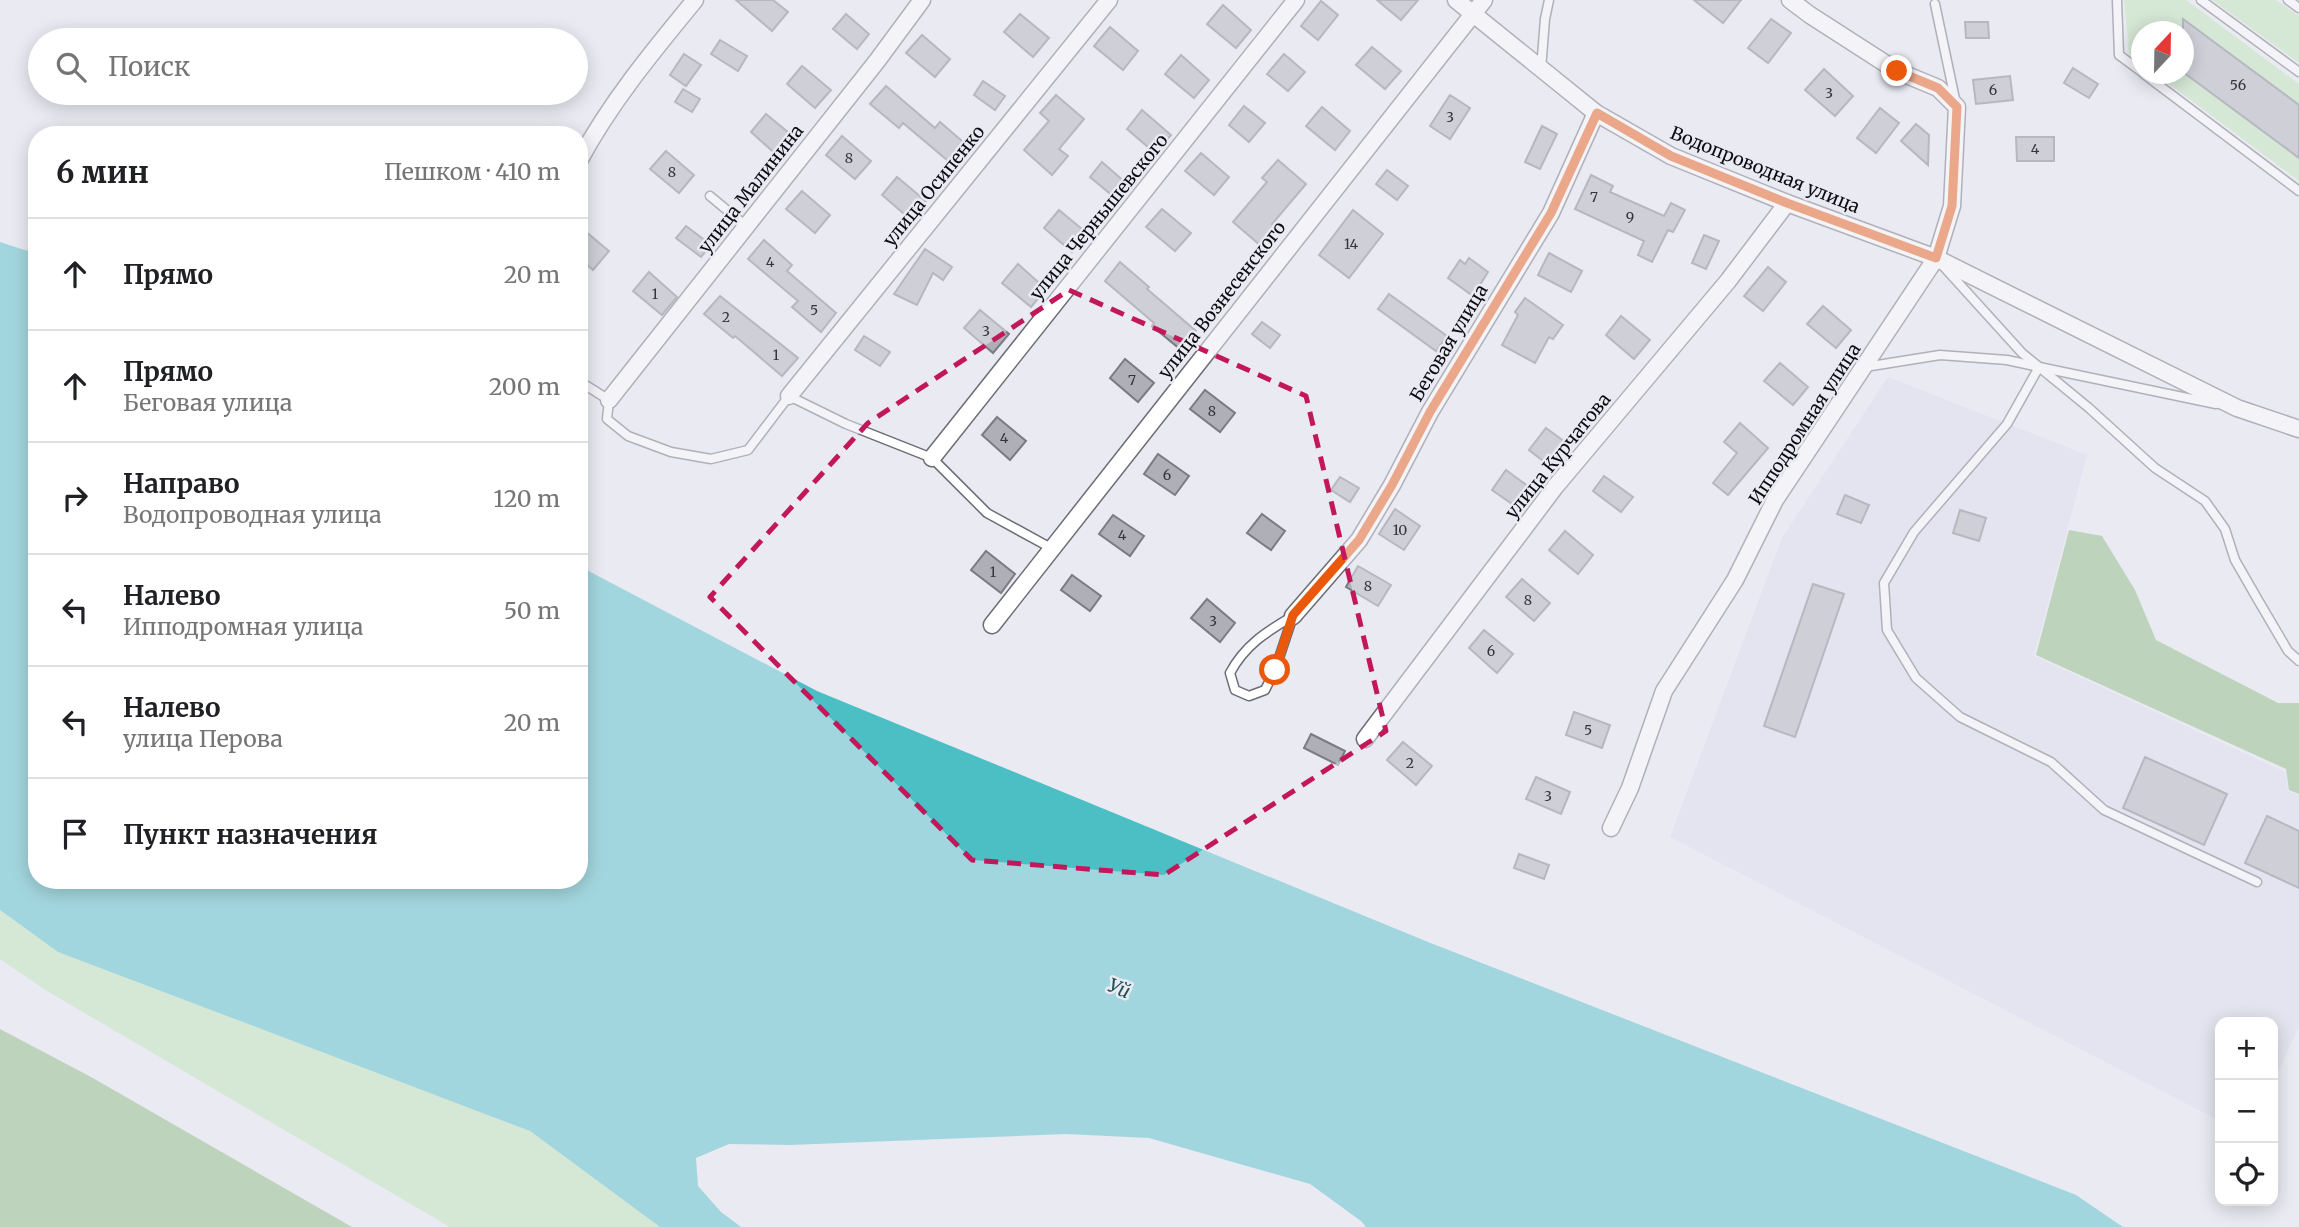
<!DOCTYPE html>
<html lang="ru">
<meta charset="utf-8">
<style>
body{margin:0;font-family:Merriweather,serif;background:#f2f2f2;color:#202124}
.controls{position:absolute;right:21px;bottom:21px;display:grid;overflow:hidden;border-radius:14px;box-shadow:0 4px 18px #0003}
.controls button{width:63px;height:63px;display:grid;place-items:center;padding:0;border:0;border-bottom:2px solid #e0e0e0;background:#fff;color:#202124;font:35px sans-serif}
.compass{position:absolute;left:2131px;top:21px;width:63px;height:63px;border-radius:50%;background:#fff;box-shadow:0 4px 18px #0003;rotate:22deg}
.stop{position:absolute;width:21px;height:21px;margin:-16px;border:5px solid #ea580c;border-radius:50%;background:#fff}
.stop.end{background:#ea580c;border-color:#fff;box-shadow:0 2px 7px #0008}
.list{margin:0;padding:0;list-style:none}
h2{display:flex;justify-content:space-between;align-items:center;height:91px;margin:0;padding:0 28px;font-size:30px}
h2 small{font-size:23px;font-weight:400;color:#757577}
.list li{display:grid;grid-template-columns:46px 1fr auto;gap:21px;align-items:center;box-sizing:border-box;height:112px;padding:0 28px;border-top:2px solid #e0e0e0}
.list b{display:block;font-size:26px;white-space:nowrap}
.list p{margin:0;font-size:23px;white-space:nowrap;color:#757577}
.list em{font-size:23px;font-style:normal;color:#757577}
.icon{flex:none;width:38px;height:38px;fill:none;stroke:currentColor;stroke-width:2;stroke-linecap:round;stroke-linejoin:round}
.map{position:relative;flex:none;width:2299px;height:1227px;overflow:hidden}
.search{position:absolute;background:#fff;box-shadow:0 4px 18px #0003;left:28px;top:28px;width:560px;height:77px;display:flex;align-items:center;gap:18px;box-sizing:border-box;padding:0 24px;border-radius:38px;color:#757577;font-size:26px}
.panel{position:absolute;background:#fff;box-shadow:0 4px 18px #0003;left:28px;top:126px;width:560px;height:763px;border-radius:28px}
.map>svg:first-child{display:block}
.built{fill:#dcddec}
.green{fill:#bce5b1}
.forest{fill:#88b97a}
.water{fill:#4cbfc5}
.building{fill:#afafb8;stroke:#7b7b83;stroke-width:2}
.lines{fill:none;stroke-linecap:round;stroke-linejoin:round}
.service-casing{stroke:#6c6c74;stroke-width:11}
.minor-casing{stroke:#6c6c74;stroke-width:19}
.service{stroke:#fff;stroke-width:8}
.minor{stroke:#fff;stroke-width:16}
.route{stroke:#ea580c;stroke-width:9}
.marked{fill:none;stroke:#c2185b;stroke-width:5;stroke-dasharray:14 9;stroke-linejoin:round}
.labels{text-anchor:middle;stroke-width:5;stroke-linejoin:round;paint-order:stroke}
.number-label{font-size:14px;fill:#353539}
.street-label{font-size:18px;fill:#0c0c0f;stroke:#eaeaf3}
.water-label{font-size:19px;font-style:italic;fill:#215255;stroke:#eaeaf3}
</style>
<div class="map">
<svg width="2299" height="1227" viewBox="0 0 2299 1227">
<rect width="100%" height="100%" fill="#eaeaf3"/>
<!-- built -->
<path class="built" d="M1888,377L2087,455L2034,656L2285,772L2288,791L2299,796V1026L2273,1083V1022H2220V1121L1670,837L1782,538Z"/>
<!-- green -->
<g class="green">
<path d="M2124,0H2186L2299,84V181L2156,74H2184V32H2142L2141,63L2129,53Z"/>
<path d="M2212,0H2276L2299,16V63Z"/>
<path d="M0,910L58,952L530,1131L660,1227H450L47,991L0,959Z"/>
</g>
<!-- forest -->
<g class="forest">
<path d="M2069,530L2102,536L2135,590L2156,640L2278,703H2299V794L2289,790L2286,769L2036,655Z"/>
<path d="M0,1029L91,1077L352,1227H0Z"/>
</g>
<!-- water -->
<path class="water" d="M0,242L37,254V880H579V566L817,691L1428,942L2076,1195L2123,1227H1366L1361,1221L1310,1184L1149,1138L1066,1134L790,1145L729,1144L696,1158L698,1186L721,1212L741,1227H660L530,1131L58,952L0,910Z"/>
<!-- building -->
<g class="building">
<path d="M736,0H773L788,12L772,31Z"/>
<path d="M1377,0H1418L1401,20Z"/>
<path d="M1694,0H1741L1723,23Z"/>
<path d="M1321,1L1338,15L1318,40L1301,26Z"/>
<path d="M1223,5L1251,30L1236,48L1207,24Z"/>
<path d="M846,14L869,34L857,49L833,29Z"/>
<path d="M1020,14L1049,38L1033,57L1004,32Z"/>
<path d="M1771,19L1791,33L1768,63L1748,48Z"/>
<path d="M2183,19L2299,105V158L2183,72Z"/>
<path d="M1965,22H1988L1989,38H1966Z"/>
<path d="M1110,27L1138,51L1123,70L1094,46Z"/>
<path d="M922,35L950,59L935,77L906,53Z"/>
<path d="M720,40L747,56L738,71L711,54Z"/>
<path d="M1372,47L1401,71L1385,89L1356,65Z"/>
<path d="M684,54L701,65L686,86L670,75Z"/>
<path d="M1284,54L1305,72L1288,91L1267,74Z"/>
<path d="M1181,55L1209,80L1194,98L1165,74Z"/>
<path d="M802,66L831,90L815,108L787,84Z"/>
<path d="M2073,68L2098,84L2089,98L2064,83Z"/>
<path d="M1824,69L1853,96L1835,116L1805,90Z"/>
<path d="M2010,76L2013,100L1976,104L1973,80Z"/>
<path d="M983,81L1005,96L995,110L974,95Z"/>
<path d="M886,86L935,128L940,122L969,147L953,165L903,123L899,128L870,104Z"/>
<path d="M683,89L700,99L692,112L675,102Z"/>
<path d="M1056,95L1084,119L1059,149L1068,156L1052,175L1024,150L1049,121L1040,113Z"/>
<path d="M1450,95L1470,108L1450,139L1430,126Z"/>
<path d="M1244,106L1265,123L1249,142L1229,125Z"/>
<path d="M1322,107L1350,131L1335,150L1306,126Z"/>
<path d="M1880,108L1899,123L1876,153L1857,138Z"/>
<path d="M1142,110L1171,135L1155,153L1127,129Z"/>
<path d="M766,114L795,138L779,157L751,132Z"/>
<path d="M1916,124L1929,135L1928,165L1901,141Z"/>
<path d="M1542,126L1557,134L1540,169L1525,162Z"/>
<path d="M842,136L871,161L855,179L826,155Z"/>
<path d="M2016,137H2054V161H2017Z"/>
<path d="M666,151L694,175L679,193L650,169Z"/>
<path d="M1201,153L1229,177L1214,195L1185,171Z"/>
<path d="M1278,160L1306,184L1272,224L1277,228L1261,246L1233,222L1267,182L1262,178Z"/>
<path d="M1102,162L1126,183L1114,197L1090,177Z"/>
<path d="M1387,170L1408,186L1397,200L1376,184Z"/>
<path d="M1591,175L1613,186L1610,192L1664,216L1671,203L1685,210L1673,232L1668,230L1652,262L1638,255L1644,241L1575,209Z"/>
<path d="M897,177L926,201L910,219L882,195Z"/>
<path d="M802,191L830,215L815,233L786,209Z"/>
<path d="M1162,209L1191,233L1175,251L1146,227Z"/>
<path d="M1059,210L1088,234L1072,252L1044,228Z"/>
<path d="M1353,210L1383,234L1349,278L1319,255Z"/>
<path d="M579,226L609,251L593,270L579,258Z"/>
<path d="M686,226L711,245L701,257L676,238Z"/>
<path d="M1704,235L1719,241L1706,269L1692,263Z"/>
<path d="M764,240L792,265L787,271L836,313L821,332L792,307L798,301L748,259Z"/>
<path d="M925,249L952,267L943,280L933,273L917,305L894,294Z"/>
<path d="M1549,253L1582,271L1571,292L1538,275Z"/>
<path d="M1469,258L1488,272L1473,296L1448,278L1460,260L1465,264Z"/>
<path d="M1120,262L1149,287L1147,289L1196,331L1181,350L1152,326L1154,323L1105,281Z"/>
<path d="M1018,264L1046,289L1031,307L1002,283Z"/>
<path d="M1768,267L1786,282L1763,311L1744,296Z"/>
<path d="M649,272L677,297L662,315L633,291Z"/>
<path d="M1389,294L1447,336L1436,351L1378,309Z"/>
<path d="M720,296L798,358L782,376L735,336L733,338L704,314Z"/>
<path d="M1525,298L1563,325L1553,339L1549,337L1535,363L1502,345L1518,315L1515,312Z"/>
<path d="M1823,306L1851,330L1836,348L1807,324Z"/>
<path d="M980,310L1009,334L993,353L964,328Z"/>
<path d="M1621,316L1650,340L1634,359L1606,335Z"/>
<path d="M1262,322L1280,335L1270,348L1252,334Z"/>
<path d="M864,336L890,352L880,366L855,350Z"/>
<path d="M1125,359L1154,383L1138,402L1110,378Z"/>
<path d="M1780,363L1808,387L1793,405L1764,381Z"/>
<path d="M1205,390L1235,413L1220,432L1190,409Z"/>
<path d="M997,417L1026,441L1010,460L982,435Z"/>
<path d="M1740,423L1768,448L1728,495L1713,483L1737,453L1724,442Z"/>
<path d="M1546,428L1569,445L1551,467L1529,450Z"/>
<path d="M1158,454L1189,476L1175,495L1144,474Z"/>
<path d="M1506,470L1536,492L1522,511L1492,490Z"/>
<path d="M1604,476L1633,497L1621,512L1593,491Z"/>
<path d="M1340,477L1359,488L1350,502L1331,490Z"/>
<path d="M1845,495L1869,505L1861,523L1837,514Z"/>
<path d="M1395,509L1420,526L1404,550L1379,534Z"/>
<path d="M1960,510L1986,518L1979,541L1953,533Z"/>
<path d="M1262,514L1285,531L1271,550L1247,533Z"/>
<path d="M1113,515L1144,536L1130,556L1099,534Z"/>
<path d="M1565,531L1593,555L1578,574L1549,550Z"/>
<path d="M986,551L1015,574L1001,593L971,570Z"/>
<path d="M1358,566L1391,585L1378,606L1346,587Z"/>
<path d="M1072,575L1101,596L1090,611L1061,590Z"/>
<path d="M1522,579L1550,603L1534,621L1506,597Z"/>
<path d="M1813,584L1844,594L1795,737L1764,726Z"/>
<path d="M1207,599L1235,623L1220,642L1191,618Z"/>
<path d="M1484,630L1513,654L1497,673L1469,648Z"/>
<path d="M1574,712L1610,725L1602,748L1566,735Z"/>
<path d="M1311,734L1345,751L1338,765L1304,748Z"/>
<path d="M1403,742L1432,766L1416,785L1387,760Z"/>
<path d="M2145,757L2227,794L2204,845L2123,808Z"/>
<path d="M1536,777L1570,792L1561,814L1526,799Z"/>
<path d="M2267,816L2299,831V888L2245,863Z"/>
<path d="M1519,854L1549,865L1544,879L1514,868Z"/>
</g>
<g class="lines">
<!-- service casing -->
<g class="service-casing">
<g id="service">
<path d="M2117,0L2119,55L2142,72"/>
<path d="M2201,0L2299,72"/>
<path d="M2288,0L2299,8"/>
<path d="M1935,4L1956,104"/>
<path d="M1541,69L1545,19L1549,0"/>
<path d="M2144,74L2299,191"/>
<path d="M710,196L746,226"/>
<path d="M1944,267L2022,353L2089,408L2155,468L2205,501L2225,529L2235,560L2258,600L2288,651L2299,661"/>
<path d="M1865,367L1940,355L2007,360L2035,366"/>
<path d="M579,381L609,400L607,419L628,436L671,452L711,459L748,450L789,396L846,424L932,458L987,513L1051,548"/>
<path d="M2216,404L2039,367L2007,424L1914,532L1884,583L1887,630L1916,678L1960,717L2051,762L2104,810L2257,882"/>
<path d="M1293,616L1275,670L1265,690L1249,696L1235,690L1230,673C1245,645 1266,632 1293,616Z"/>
</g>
</g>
<!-- minor casing -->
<g class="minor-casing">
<g id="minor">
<path d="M1456,0L1596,113L1671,156L1787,203L1936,258L2237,408L2299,429"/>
<path d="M579,161C610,103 653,51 695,0"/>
<path d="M789,396L1109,0"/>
<path d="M609,400L877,61L922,0"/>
<path d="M932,458L1296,0"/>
<path d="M1293,616L1359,540L1392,485L1430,412L1551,213L1596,113"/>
<path d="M992,625L1484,0"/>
<path d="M1365,739L1555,487L1728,281L1787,203"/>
<path d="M1611,828L1630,788L1664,691L1735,580L1775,500L1936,258L1952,206L1957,107L1938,88L1897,71L1810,15L1790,0"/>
</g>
</g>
<!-- service -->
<use href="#service" class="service"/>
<!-- minor -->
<use href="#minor" class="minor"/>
</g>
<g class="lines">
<!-- route -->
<path class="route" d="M1275,670L1293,615L1359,540L1392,485L1430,412L1551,213L1597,113L1671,156L1787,203L1936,258L1952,206L1957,107L1938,88L1897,71"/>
</g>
<!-- marked area -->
<path d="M0 0H2299V1227H0ZM1069,290L1306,396L1386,731L1164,875L972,860L710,597L868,423Z" fill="#eaeaf3" fill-opacity=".55" fill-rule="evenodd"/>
<path class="marked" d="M1069,290L1306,396L1386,731L1164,875L972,860L710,597L868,423Z"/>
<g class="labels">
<!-- number labels -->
<g class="number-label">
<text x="2238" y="90">56</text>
<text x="1993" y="95">6</text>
<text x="1829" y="98">3</text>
<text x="1450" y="122">3</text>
<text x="2035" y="154">4</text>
<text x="849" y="163">8</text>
<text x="672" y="177">8</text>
<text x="1594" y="202">7</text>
<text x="1630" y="222">9</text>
<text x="1351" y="249">14</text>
<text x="770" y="267">4</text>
<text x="655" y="299">1</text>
<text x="814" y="315">5</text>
<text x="726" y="322">2</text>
<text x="986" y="336">3</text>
<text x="776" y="360">1</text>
<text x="1132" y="385">7</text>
<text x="1212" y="416">8</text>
<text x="1004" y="443">4</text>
<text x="1167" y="480">6</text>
<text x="1400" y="535">10</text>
<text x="1122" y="540">4</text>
<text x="993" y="577">1</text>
<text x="1368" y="591">8</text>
<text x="1528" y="605">8</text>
<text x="1213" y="626">3</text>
<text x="1491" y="656">6</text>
<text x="1588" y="735">5</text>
<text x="1410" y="768">2</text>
<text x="1548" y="801">3</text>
</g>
<!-- street labels -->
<g class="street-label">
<text transform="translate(1765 170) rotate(22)" y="6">Водопроводная улица</text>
<text transform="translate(934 186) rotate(-51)" y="6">улица Осипенко</text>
<text transform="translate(751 189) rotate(-52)" y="6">улица Малинина</text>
<text transform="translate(1099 217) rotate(-51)" y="6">улица Чернышевского</text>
<text transform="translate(1222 300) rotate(-52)" y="6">улица Вознесенского</text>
<text transform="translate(1449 343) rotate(-59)" y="6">Беговая улица</text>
<text transform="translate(1805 424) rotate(-57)" y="6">Ипподромная улица</text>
<text transform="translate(1558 456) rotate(-51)" y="6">улица Курчатова</text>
</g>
<!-- water labels -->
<g class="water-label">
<text transform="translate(1119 988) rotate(23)" y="7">Уй</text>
</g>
</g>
</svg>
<div class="controls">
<button>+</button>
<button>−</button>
<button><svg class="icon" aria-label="locate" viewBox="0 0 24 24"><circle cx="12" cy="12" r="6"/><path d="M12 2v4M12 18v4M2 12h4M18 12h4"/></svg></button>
</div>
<svg class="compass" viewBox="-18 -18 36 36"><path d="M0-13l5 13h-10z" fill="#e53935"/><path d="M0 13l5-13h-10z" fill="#757577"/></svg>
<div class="stop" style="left:1275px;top:670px"></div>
<div class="stop end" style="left:1897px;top:71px"></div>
<div class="search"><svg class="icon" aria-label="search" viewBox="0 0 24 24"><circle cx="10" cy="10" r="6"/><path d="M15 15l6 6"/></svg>Поиск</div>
<section class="panel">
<h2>6 мин<small>Пешком · 410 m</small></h2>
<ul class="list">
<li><svg class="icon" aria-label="ahead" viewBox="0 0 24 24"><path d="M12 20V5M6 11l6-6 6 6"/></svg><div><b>Прямо</b></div><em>20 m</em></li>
<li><svg class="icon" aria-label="ahead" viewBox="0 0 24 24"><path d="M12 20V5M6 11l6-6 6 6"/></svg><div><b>Прямо</b><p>Беговая улица</p></div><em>200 m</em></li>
<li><svg class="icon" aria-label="right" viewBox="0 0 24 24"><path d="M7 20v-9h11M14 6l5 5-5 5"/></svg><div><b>Направо</b><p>Водопроводная улица</p></div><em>120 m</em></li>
<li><svg class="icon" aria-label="left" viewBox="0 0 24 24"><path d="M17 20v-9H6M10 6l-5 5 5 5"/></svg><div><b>Налево</b><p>Ипподромная улица</p></div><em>50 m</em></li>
<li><svg class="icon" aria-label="left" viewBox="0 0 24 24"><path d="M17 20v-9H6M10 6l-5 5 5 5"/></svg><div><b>Налево</b><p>улица Перова</p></div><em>20 m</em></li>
<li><svg class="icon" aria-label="arrive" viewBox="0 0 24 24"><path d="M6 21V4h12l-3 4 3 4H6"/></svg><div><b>Пункт назначения</b></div></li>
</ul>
</section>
</div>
